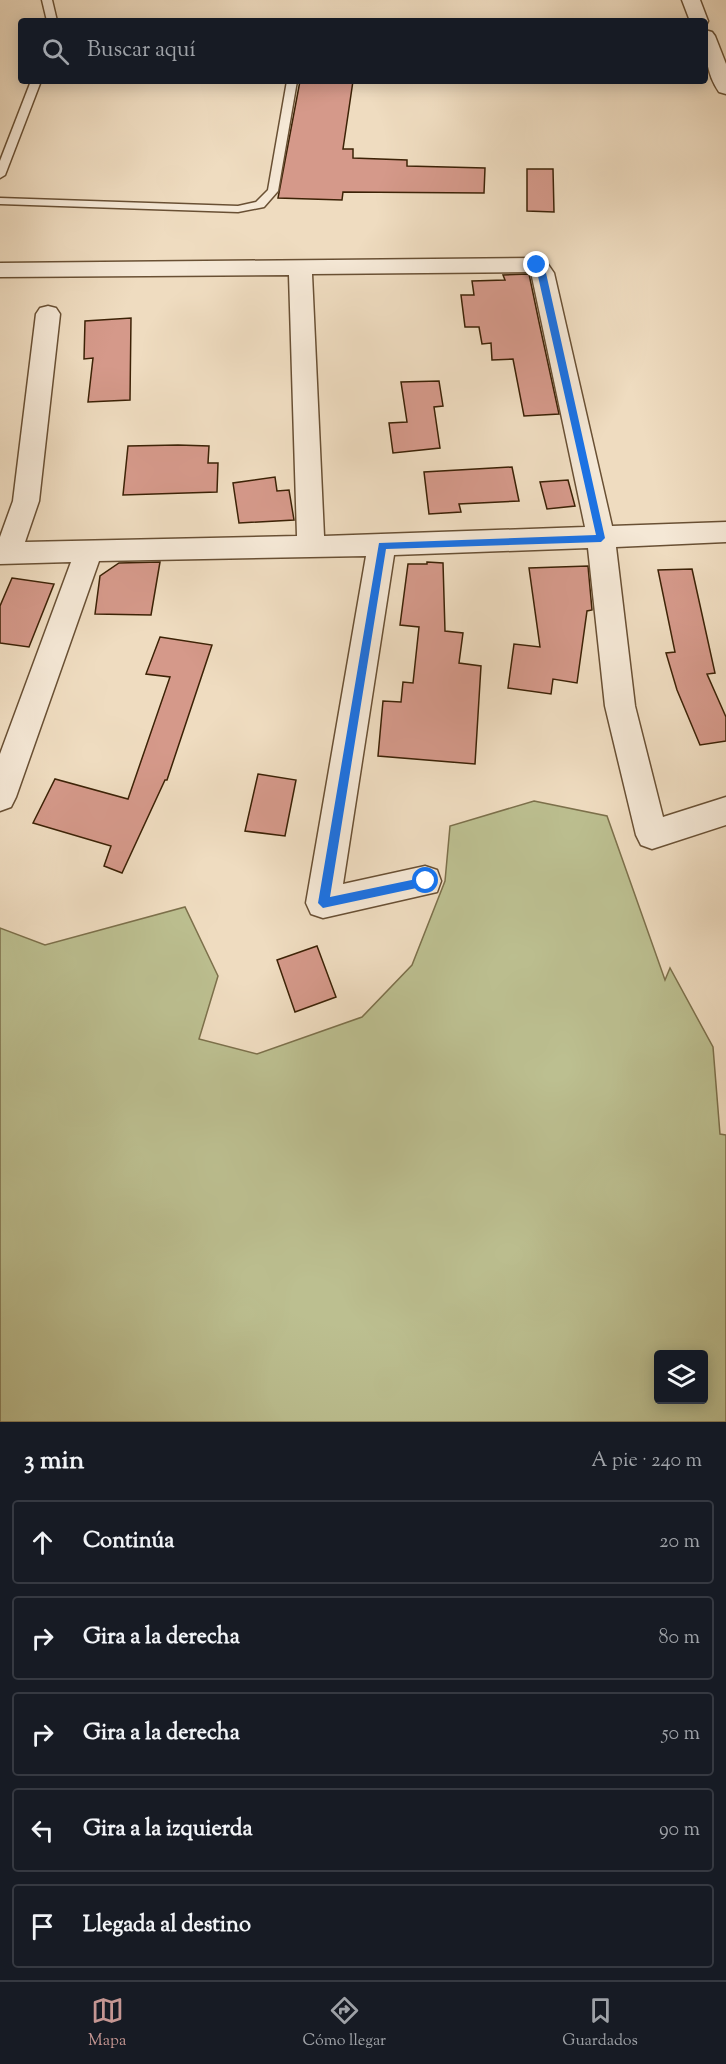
<!DOCTYPE html>
<html lang="es">
<meta charset="utf-8">
<style>
body{margin:0;font-family:"Sorts Mill Goudy",serif;background:#20242c;color:#f1f3f6}
.controls{position:absolute;right:18px;bottom:18px;display:grid;overflow:hidden;border-radius:6px;box-shadow:0 3px 15px #0003}
.controls button{width:54px;height:54px;display:grid;place-items:center;padding:0;border:0;border-bottom:2px solid #363941;background:#171b24;color:#f1f3f6;font:30px sans-serif}
.stop{position:absolute;width:18px;height:18px;margin:-14px;border:4px solid #1a73e8;border-radius:50%;background:#fff}
.stop.end{background:#1a73e8;border-color:#fff;box-shadow:0 2px 6px #0008}
.list{margin:0;padding:0;list-style:none}
h2{display:flex;justify-content:space-between;align-items:center;height:78px;margin:0;padding:0 24px;font-size:26px}
h2 small{font-size:20px;font-weight:400;color:#9ea1a6}
.list li{display:grid;grid-template-columns:39px 1fr auto;gap:18px;align-items:center;box-sizing:border-box;height:84px;margin:0 12px 12px;padding:0 12px;border:2px solid #363941;border-radius:6px}
.list b{display:block;font-size:22px;white-space:nowrap}
.list em{font-size:20px;font-style:normal;color:#9ea1a6}
.icon{flex:none;width:33px;height:33px;fill:none;stroke:currentColor;stroke-width:2;stroke-linecap:round;stroke-linejoin:round}
.map{position:relative;flex:none;width:726px;height:1422px;overflow:hidden}
.search{position:absolute;background:#171b24;box-shadow:0 3px 15px #0003;left:18px;right:18px;top:18px;height:66px;display:flex;align-items:center;gap:15px;box-sizing:border-box;padding:0 21px;border-radius:6px;color:#9ea1a6;font-size:22px}
.sheet{height:558px;background:#171b24}
nav{display:flex;justify-content:space-around;align-items:center;box-sizing:border-box;height:84px;border-top:2px solid #363941;background:#171b24;font-size:16px;color:#9ea1a6}
nav a{display:grid;justify-items:center;gap:3px}
nav .on{color:#c59692}
.map>svg:first-child{display:block}
.green{fill:#bcbf90;stroke:#7c704b;stroke-width:1.5;fill-rule:evenodd}
.building{fill:#d5998a;stroke:#3c2206;stroke-width:1.5}
.lines{fill:none;stroke-linecap:round;stroke-linejoin:round}
.lane-casing{stroke:#695034;stroke-width:3}
.street-casing{stroke:#695034;stroke-width:3}
.lane{fill:#f5e8d6;fill-rule:evenodd}
.street{fill:#f5e8d6;fill-rule:evenodd}
.route{fill:#1a73e8}
</style>
<div class="map">
<svg width="726" height="1422" viewBox="0 0 726 1422">
<rect width="100%" height="100%" fill="#efdcc0"/>
<filter id="stains"><feTurbulence type="fractalNoise" baseFrequency=".00333" numOctaves="4"/><feColorMatrix values="0 0 0 0 .2 0 0 0 0 .09 0 0 0 0 .02 0 0 0 .5 -.17"/></filter>
<radialGradient id="worn" r=".72"><stop offset=".6" stop-color="#630" stop-opacity="0"/><stop offset="1" stop-color="#630" stop-opacity=".3"/></radialGradient>
<!-- green -->
<path class="green" d="M534,801L607,816L665,980L670,968L713,1047L720,1134L726,1135V1422H0V928L45,945L185,907L218,976L199,1039L257,1054L362,1017L412,965L445,881L450,826ZM658,1354H704V1400H658Z"/>
<!-- building -->
<g class="building">
<path d="M300,81H353L343,149H353V158L407,160V166L485,168L484,193L343,192L342,200L278,198Z"/>
<path d="M527,169H553L554,212L527,211Z"/>
<path d="M529,274L539,322L559,414L524,416L513,359L492,360L491,343L482,344L479,327H465L461,295H474L472,281L505,280L503,275Z"/>
<path d="M131,318L130,400L88,402L93,358L84,359L85,321Z"/>
<path d="M439,381L443,406L434,407L440,448L393,453L389,423L407,422L401,382Z"/>
<path d="M178,445L209,446L208,463H218L217,492L123,495L128,446Z"/>
<path d="M512,467L519,501L459,504L461,512L429,514L424,472Z"/>
<path d="M275,477L277,491L289,490L294,520L239,523L233,483Z"/>
<path d="M568,480L575,506L547,509L540,482Z"/>
<path d="M160,562L151,615L95,614L100,576L119,563Z"/>
<path d="M427,562L443,563L445,631L463,633L459,663L481,666L475,764L378,756L383,701L401,702L403,682L413,683L419,627L400,625L408,564H427Z"/>
<path d="M588,566L592,610L587,611L577,683L553,679L551,694L508,688L514,644L540,647L529,568Z"/>
<path d="M692,569L715,673L707,674L726,717V741L700,745L677,690L666,653L675,652L658,570Z"/>
<path d="M12,578L54,584L29,647L0,643V606Z"/>
<path d="M160,637L212,645L167,780H165L122,873L104,866L111,846L33,823L55,779L128,799L170,677L146,674Z"/>
<path d="M258,774L296,780L285,836L245,831Z"/>
<path d="M317,946L336,997L295,1012L277,960Z"/>
</g>
<g class="lines">
<!-- lane casing -->
<g class="lane-casing">
<g id="lane">
<path d="M42,0H52L57,21H47Z"/>
<path d="M31,81H41L5,175L0,178V161Z"/>
<path d="M287,81H297L278,191L264,207L238,212L0,204V198L238,206L256,202L268,190Z"/>
</g>
</g>
<!-- street casing -->
<g class="street-casing">
<g id="street">
<path d="M682,0H700L708,21L706,25L705,21H690Z"/>
<path d="M705,30L712,32L715,36L726,64V94L719,92C706,73 705,53 705,30Z"/>
<path d="M537,258L545,260L554,273L612,526L726,522V542L616,547L635,706L663,817L726,797V825L652,849L641,845L636,835L605,706L588,548L394,555L343,884L425,866L437,870L441,881L437,892L323,918L311,914L306,903L366,556L99,561L16,797L11,807L0,811V754L71,562L0,564V537L13,501L36,314L40,308L48,306L56,308L60,314L39,501L25,542L297,536L289,275L0,277V263ZM531,272L585,527L324,536L312,274Z"/>
</g>
</g>
<!-- lane -->
<use href="#lane" class="lane"/>
<!-- street -->
<use href="#street" class="street"/>
</g>
<!-- route -->
<path class="route" d="M535,263H540L546,273L605,538L601,542L386,549L330,897L426,877L431,881L426,886L323,908L318,903L379,543L596,535Z"/>
<rect width="100%" height="100%" filter="url(#stains)"/>
<rect width="100%" height="100%" fill="url(#worn)"/>
</svg>
<div class="controls">
<button><svg class="icon" aria-label="layers" viewBox="0 0 24 24"><path d="M12 4l9 5-9 5-9-5zM3 14l9 5 9-5"/></svg></button>
</div>
<div class="stop" style="left:426px;top:881px"></div>
<div class="stop end" style="left:537px;top:265px"></div>
<div class="search"><svg class="icon" aria-label="search" viewBox="0 0 24 24"><circle cx="10" cy="10" r="6"/><path d="M15 15l6 6"/></svg>Buscar aquí</div>
</div>
<section class="sheet">
<h2>3 min<small>A pie · 240 m</small></h2>
<ul class="list">
<li><svg class="icon" aria-label="ahead" viewBox="0 0 24 24"><path d="M12 20V5M6 11l6-6 6 6"/></svg><div><b>Continúa</b></div><em>20 m</em></li>
<li><svg class="icon" aria-label="right" viewBox="0 0 24 24"><path d="M7 20v-9h11M14 6l5 5-5 5"/></svg><div><b>Gira a la derecha</b></div><em>80 m</em></li>
<li><svg class="icon" aria-label="right" viewBox="0 0 24 24"><path d="M7 20v-9h11M14 6l5 5-5 5"/></svg><div><b>Gira a la derecha</b></div><em>50 m</em></li>
<li><svg class="icon" aria-label="left" viewBox="0 0 24 24"><path d="M17 20v-9H6M10 6l-5 5 5 5"/></svg><div><b>Gira a la izquierda</b></div><em>90 m</em></li>
<li><svg class="icon" aria-label="arrive" viewBox="0 0 24 24"><path d="M6 21V4h12l-3 4 3 4H6"/></svg><div><b>Llegada al destino</b></div></li>
</ul>
</section>
<nav>
<a class="on"><svg class="icon" aria-label="map" viewBox="0 0 24 24"><path d="M3 6l6-2 6 2 6-2v14l-6 2-6-2-6 2zM9 4v14M15 6v14"/></svg>Mapa</a>
<a><svg class="icon" aria-label="directions" viewBox="0 0 24 24"><path d="M12 3l9 9-9 9-9-9zM9 14v-3h6M13 9l2 2-2 2"/></svg>Cómo llegar</a>
<a><svg class="icon" aria-label="saved" viewBox="0 0 24 24"><path d="M7 4h10v16l-5-4-5 4z"/></svg>Guardados</a>
</nav>
